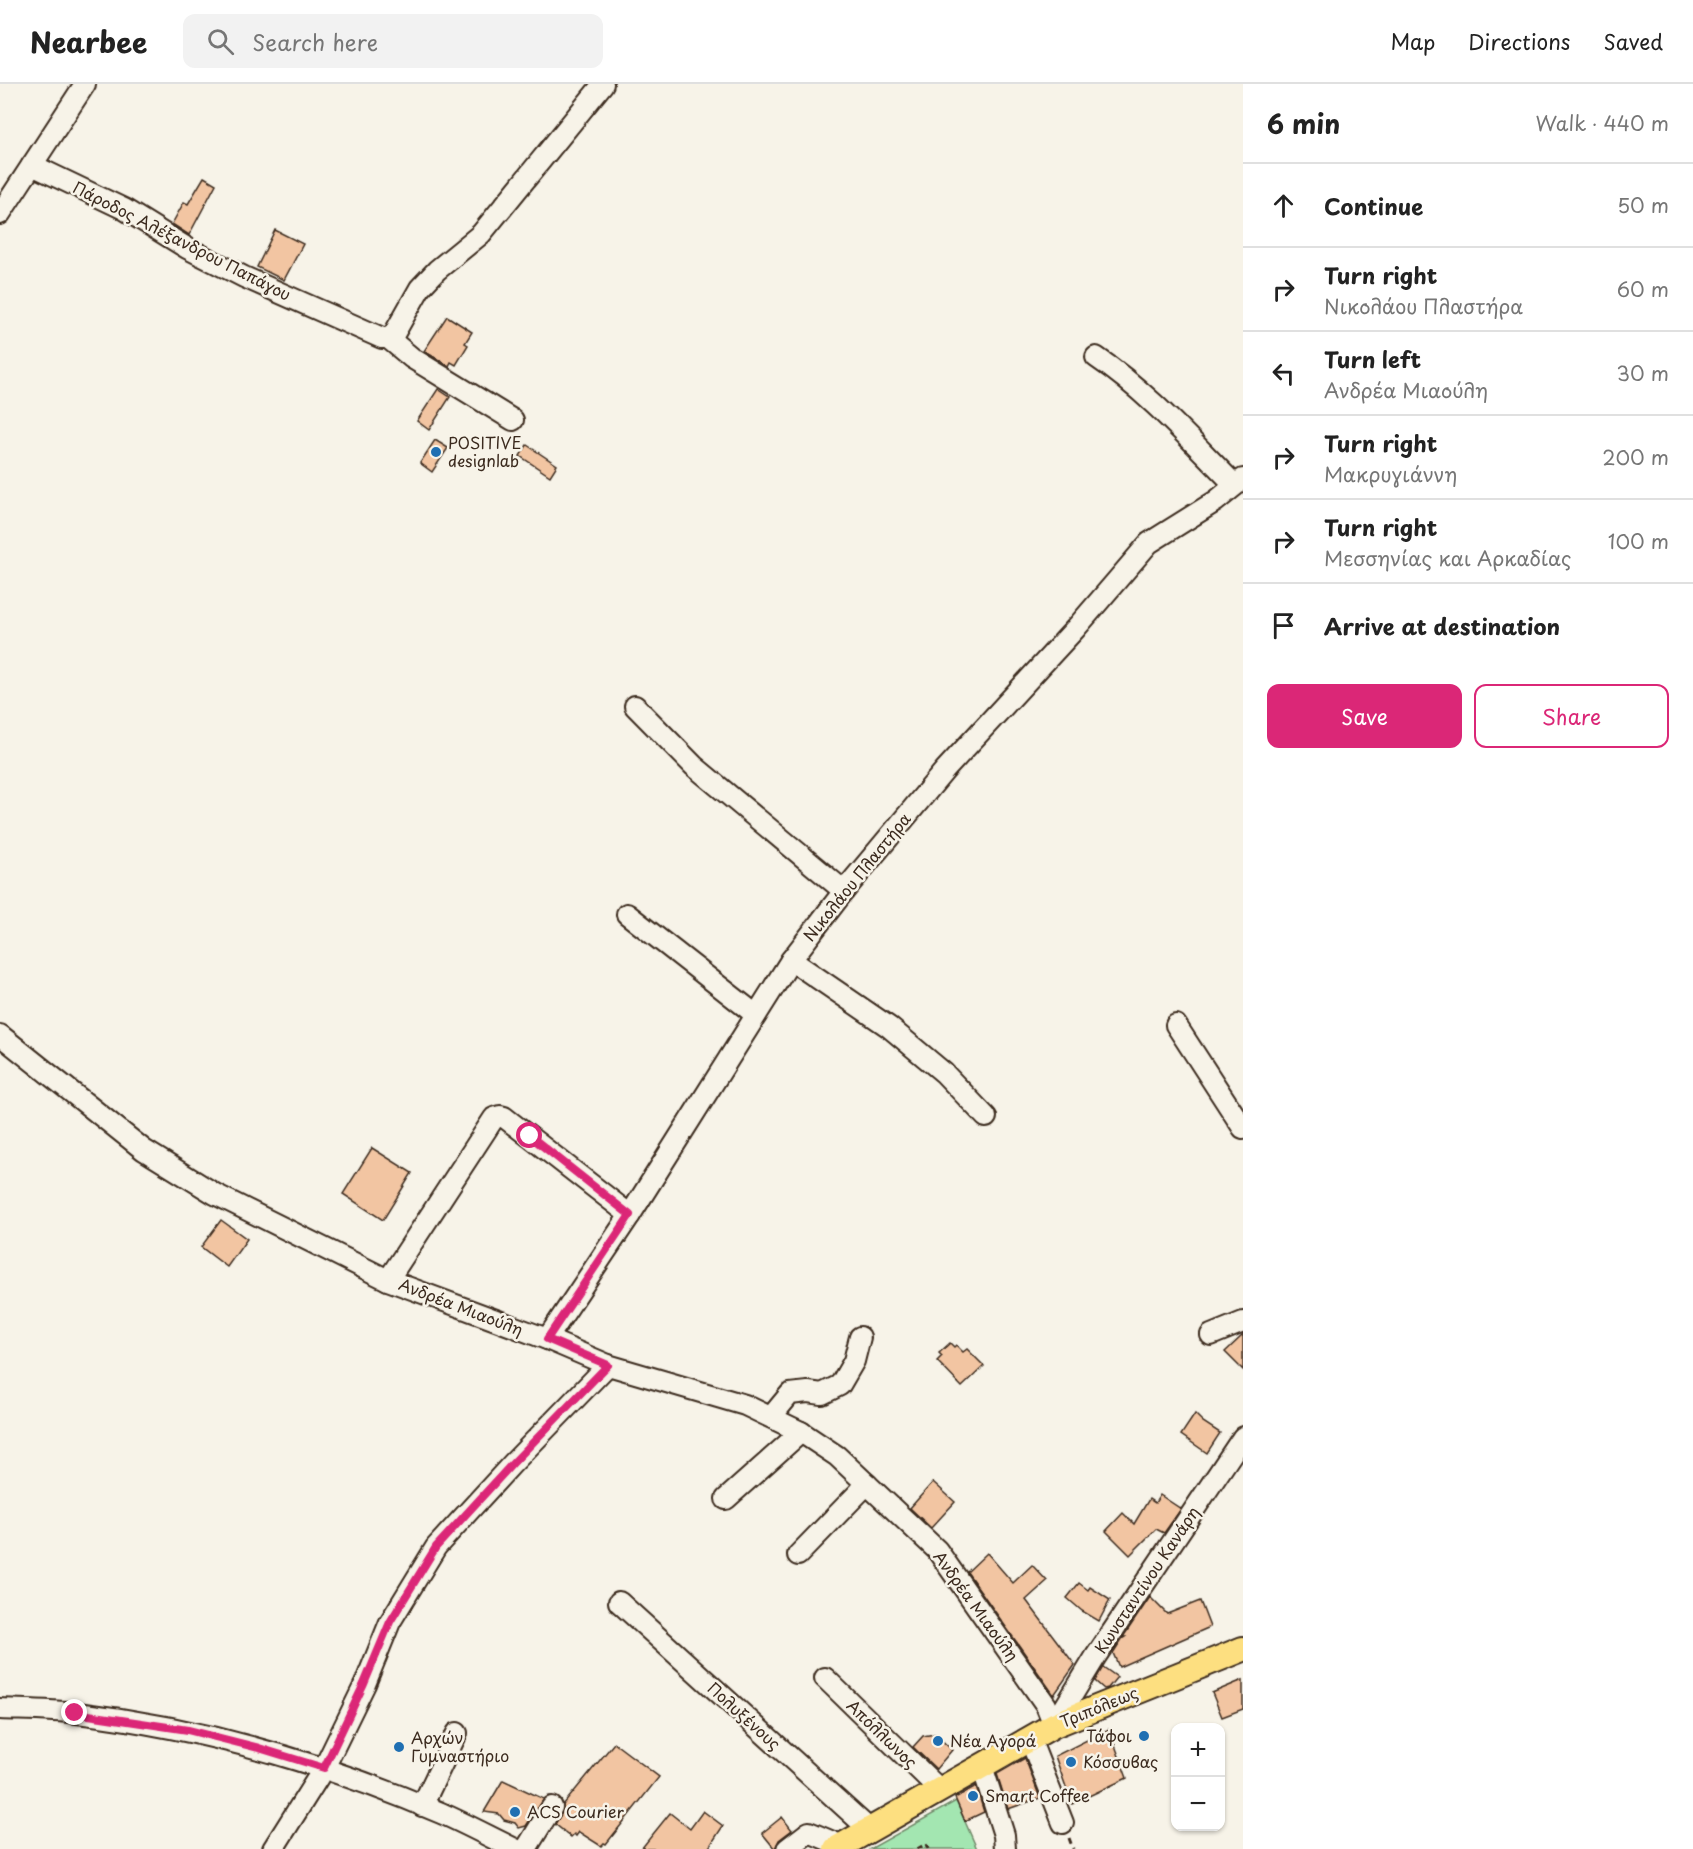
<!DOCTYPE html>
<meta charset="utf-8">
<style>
body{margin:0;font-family:"Playpen Sans",sans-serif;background:#f2f2f2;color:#222}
.controls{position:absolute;right:18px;bottom:18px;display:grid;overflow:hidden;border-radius:12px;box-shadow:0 2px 4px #0004}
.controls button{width:54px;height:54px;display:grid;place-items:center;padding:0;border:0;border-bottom:2px solid #e0e0e0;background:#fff;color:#222;font:30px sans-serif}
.stop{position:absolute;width:18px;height:18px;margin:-14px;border:4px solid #db2777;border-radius:50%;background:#fff}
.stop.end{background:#db2777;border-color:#fff;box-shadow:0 2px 6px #0008}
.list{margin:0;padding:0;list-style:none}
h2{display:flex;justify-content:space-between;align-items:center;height:78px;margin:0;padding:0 24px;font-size:26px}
h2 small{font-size:20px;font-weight:400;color:#767676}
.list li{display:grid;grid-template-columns:39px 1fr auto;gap:18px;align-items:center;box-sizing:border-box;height:84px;padding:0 24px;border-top:2px solid #e0e0e0}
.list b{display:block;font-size:22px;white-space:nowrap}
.list p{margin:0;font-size:20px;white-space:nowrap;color:#767676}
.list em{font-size:20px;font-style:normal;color:#767676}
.actions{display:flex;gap:12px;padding:18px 24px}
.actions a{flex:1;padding:14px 0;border:2px solid #db2777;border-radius:12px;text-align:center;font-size:21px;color:#db2777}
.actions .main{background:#db2777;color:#fff}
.icon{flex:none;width:33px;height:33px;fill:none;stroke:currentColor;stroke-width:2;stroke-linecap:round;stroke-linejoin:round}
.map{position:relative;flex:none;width:1243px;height:1765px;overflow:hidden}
header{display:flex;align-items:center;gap:36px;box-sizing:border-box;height:84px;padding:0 30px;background:#fff;border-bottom:2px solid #e0e0e0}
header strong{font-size:28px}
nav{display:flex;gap:33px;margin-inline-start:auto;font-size:21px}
.search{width:420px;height:54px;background:#f2f2f2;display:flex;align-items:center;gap:15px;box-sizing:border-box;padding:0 21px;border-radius:12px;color:#767676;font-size:22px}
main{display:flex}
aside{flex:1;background:#fff}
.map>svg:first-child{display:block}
.green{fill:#a3e6b1;stroke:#6f8868;stroke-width:1.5}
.building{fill:#f2c5a2;stroke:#3b2a1e;stroke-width:1.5}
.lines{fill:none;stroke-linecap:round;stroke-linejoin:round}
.minor-casing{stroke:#3b2a1e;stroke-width:24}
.major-casing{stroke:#3b2a1e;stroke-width:28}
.path{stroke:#3b2a1e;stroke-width:3;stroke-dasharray:6 4.5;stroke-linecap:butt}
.minor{stroke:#f7f3e8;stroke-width:20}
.major{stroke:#fddf80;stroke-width:24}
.route{stroke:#db2777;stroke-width:8}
.poi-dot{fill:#1f6fb2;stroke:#f7f3e8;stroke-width:2}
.labels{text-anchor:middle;stroke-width:5;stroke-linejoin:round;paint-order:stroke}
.street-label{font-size:16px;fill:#3b2a1e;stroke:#f7f3e8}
.poi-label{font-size:16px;fill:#3b2a1e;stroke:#f7f3e8;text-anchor:start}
</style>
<header>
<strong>Nearbee</strong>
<div class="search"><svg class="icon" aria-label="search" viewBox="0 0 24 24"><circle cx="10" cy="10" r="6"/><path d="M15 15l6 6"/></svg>Search here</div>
<nav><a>Map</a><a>Directions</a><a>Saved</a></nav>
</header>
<main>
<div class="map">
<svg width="1243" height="1765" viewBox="0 0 1243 1765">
<rect width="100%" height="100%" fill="#f7f3e8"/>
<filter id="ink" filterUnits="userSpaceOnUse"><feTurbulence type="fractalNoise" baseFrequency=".0167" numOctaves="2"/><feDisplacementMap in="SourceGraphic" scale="12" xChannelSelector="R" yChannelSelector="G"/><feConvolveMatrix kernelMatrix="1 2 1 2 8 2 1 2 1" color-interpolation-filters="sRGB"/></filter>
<g filter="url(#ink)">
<!-- green -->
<path class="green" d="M956,1717L977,1765H870Z"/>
<!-- building -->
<g class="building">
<path d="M204,93L216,100L189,151L172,140L184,118L188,120Z"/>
<path d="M275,146L303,160L284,196L257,183Z"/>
<path d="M447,232L472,248L465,259L468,261L456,281L451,278L449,282L424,267Z"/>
<path d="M438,305L450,313L429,346L417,337Z"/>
<path d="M435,356L448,364L432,388L420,379Z"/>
<path d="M527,361L557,381L550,392L520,372Z"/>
<path d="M372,1064L412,1089L383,1136L343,1110Z"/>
<path d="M221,1136L247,1155L227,1183L201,1163Z"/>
<path d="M1243,1251V1286L1225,1268Z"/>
<path d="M950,1259L954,1263L956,1261L963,1268L967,1265L984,1282L962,1303L937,1277L942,1272L939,1269Z"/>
<path d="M1195,1330L1203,1338L1220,1349L1207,1369L1181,1351Z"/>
<path d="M933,1398L955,1418L931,1444L910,1424Z"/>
<path d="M1160,1411L1181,1425L1164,1449L1156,1445L1130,1471L1106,1447L1123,1429L1134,1440L1149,1415L1155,1419Z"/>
<path d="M987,1469L1013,1499L1032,1481L1047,1497L1026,1516L1075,1581L1054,1611L967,1488Z"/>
<path d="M1079,1499L1088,1506L1090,1503L1110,1516L1099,1537L1082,1527L1067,1514Z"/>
<path d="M1150,1513L1167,1530L1200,1517L1210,1543L1119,1583L1113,1569L1122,1555L1125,1553H1123Z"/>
<path d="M1103,1583L1117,1593L1108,1604L1104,1605L1095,1597Z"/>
<path d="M1243,1596V1625L1222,1633L1212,1609Z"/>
<path d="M1109,1645L1127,1694L1072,1720L1055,1672Z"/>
<path d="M935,1650L952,1666L936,1685L913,1663L923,1652Z"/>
<path d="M614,1659L659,1693L606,1760L604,1759L601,1762L579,1748L576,1752L574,1750L571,1753L555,1740L562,1729L563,1721Z"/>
<path d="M1025,1674L1040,1714L1008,1725L997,1690Z"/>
<path d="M503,1696L544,1715L526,1742L519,1744L515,1739L504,1736L499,1730L484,1728Z"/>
<path d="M976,1702L984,1728L965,1737L955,1714Z"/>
<path d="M703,1727L723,1742L708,1765H641L670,1729L690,1745Z"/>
<path d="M782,1733L792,1746L779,1756L775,1765L762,1749Z"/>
</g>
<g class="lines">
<!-- minor casing -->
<g class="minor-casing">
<g id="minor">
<path d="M32,81L124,125L187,164L244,193L382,254H388L394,250L420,204L437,186L481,150L603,0"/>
<path d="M0,130L85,0"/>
<path d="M388,254L412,274L513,336"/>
<path d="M1096,273C1148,308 1191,357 1235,401"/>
<path d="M635,622L694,682L844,807"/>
<path d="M627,830L756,931"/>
<path d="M791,876L889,943L944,989L986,1033"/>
<path d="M1176,941L1243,1044"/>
<path d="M0,951L144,1066L215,1110L388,1196L547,1255L608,1281L745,1321L801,1348L837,1372L937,1466L1046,1621L1054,1641"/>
<path d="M388,1196L494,1034L500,1032L504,1033L630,1131"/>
<path d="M1211,1251L1243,1238"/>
<path d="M547,1255L630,1131L791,876L844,807L945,686L1076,544L1149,459L1216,417L1243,395"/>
<path d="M771,1333L790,1310L808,1308L822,1310L840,1301L854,1277L860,1253"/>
<path d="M726,1415L801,1348"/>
<path d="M798,1471L867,1400"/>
<path d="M619,1518L869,1745"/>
<path d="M825,1594L940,1706"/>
<path d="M0,1625C26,1626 52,1626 77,1629C203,1644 324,1679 441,1729C466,1740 490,1753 515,1765"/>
<path d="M1054,1641L1096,1572L1243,1353"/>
<path d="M1030,1655L1063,1739"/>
<path d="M982,1682L1004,1751L1005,1765"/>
<path d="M422,1722L457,1649"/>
<path d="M273,1765L324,1684L365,1600L390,1538L436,1463L512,1380L608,1281"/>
<path d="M526,1765L552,1723"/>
<path d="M787,1765L809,1748L840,1761"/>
</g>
</g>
<!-- major casing -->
<g class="major-casing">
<path id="major" d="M836,1765L1054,1641L1243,1565"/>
</g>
<!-- path -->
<g class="path">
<path d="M1069,1754L1073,1765"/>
<path d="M917,1765L926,1760L928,1765"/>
</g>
<!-- minor -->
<use href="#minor" class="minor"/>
<!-- major -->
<use href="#major" class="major"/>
</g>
</g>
<g class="lines" filter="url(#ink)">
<!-- route -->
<path class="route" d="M75,1629L188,1646L259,1664L324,1684L364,1600L390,1538L436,1463L512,1380L608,1281L547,1255L630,1131L530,1052"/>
</g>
<!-- markers -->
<g class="poi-dot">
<circle cx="436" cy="368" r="6"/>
<circle cx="1144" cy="1652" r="6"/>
<circle cx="938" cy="1657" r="6"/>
<circle cx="399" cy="1663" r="6"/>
<circle cx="1071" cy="1678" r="6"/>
<circle cx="973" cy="1712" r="6"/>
<circle cx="515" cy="1728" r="6"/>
</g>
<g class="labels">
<!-- street labels -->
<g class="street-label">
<text transform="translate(182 157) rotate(27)" y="6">Πάροδος Αλέξανδρου Παπάγου</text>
<text transform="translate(857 793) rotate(-51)" y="6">Νικολάου Πλαστήρα</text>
<text transform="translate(461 1223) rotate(21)" y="6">Ανδρέα Μιαούλη</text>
<text transform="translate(1147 1496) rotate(-56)" y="6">Κωνσταντίνου Κανάρη</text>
<text transform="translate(976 1522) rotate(54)" y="6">Ανδρέα Μιαούλη</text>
<text transform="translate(1099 1623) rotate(-22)" y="6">Τριπόλεως</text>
<text transform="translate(744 1632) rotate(42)" y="6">Πολυξένους</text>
<text transform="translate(882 1650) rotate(44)" y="6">Απόλλωνος</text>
</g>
<!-- poi labels -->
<g class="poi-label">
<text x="448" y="365">POSITIVE<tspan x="448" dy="18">designlab</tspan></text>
<text x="1132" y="1658" text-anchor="end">Τάφοι</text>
<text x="411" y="1660">Αρχών<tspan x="411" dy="18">Γυμναστήριο</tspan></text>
<text x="950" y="1663">Νέα Αγορά</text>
<text x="1083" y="1684">Κόσσυβας</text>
<text x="985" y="1718">Smart Coffee</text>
<text x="527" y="1734">ACS Courier</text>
</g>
</g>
</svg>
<div class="controls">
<button>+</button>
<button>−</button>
</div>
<div class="stop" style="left:530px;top:1052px"></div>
<div class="stop end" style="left:75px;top:1629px"></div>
</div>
<aside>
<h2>6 min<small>Walk · 440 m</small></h2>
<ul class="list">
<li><svg class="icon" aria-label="ahead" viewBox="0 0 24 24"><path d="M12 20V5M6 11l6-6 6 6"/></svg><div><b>Continue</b></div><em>50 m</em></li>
<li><svg class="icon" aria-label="right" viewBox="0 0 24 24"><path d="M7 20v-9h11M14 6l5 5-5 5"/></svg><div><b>Turn right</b><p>Νικολάου Πλαστήρα</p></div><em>60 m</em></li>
<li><svg class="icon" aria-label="left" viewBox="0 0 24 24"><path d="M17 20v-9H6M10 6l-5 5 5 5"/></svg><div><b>Turn left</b><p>Ανδρέα Μιαούλη</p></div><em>30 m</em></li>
<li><svg class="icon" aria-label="right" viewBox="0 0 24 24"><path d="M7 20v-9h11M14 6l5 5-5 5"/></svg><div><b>Turn right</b><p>Μακρυγιάννη</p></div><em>200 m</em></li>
<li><svg class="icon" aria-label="right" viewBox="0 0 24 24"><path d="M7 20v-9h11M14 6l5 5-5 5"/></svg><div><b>Turn right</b><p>Μεσσηνίας και Αρκαδίας</p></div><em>100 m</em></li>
<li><svg class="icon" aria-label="arrive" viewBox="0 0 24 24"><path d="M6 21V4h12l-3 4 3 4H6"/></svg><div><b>Arrive at destination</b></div></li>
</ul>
<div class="actions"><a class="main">Save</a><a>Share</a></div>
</aside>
</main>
